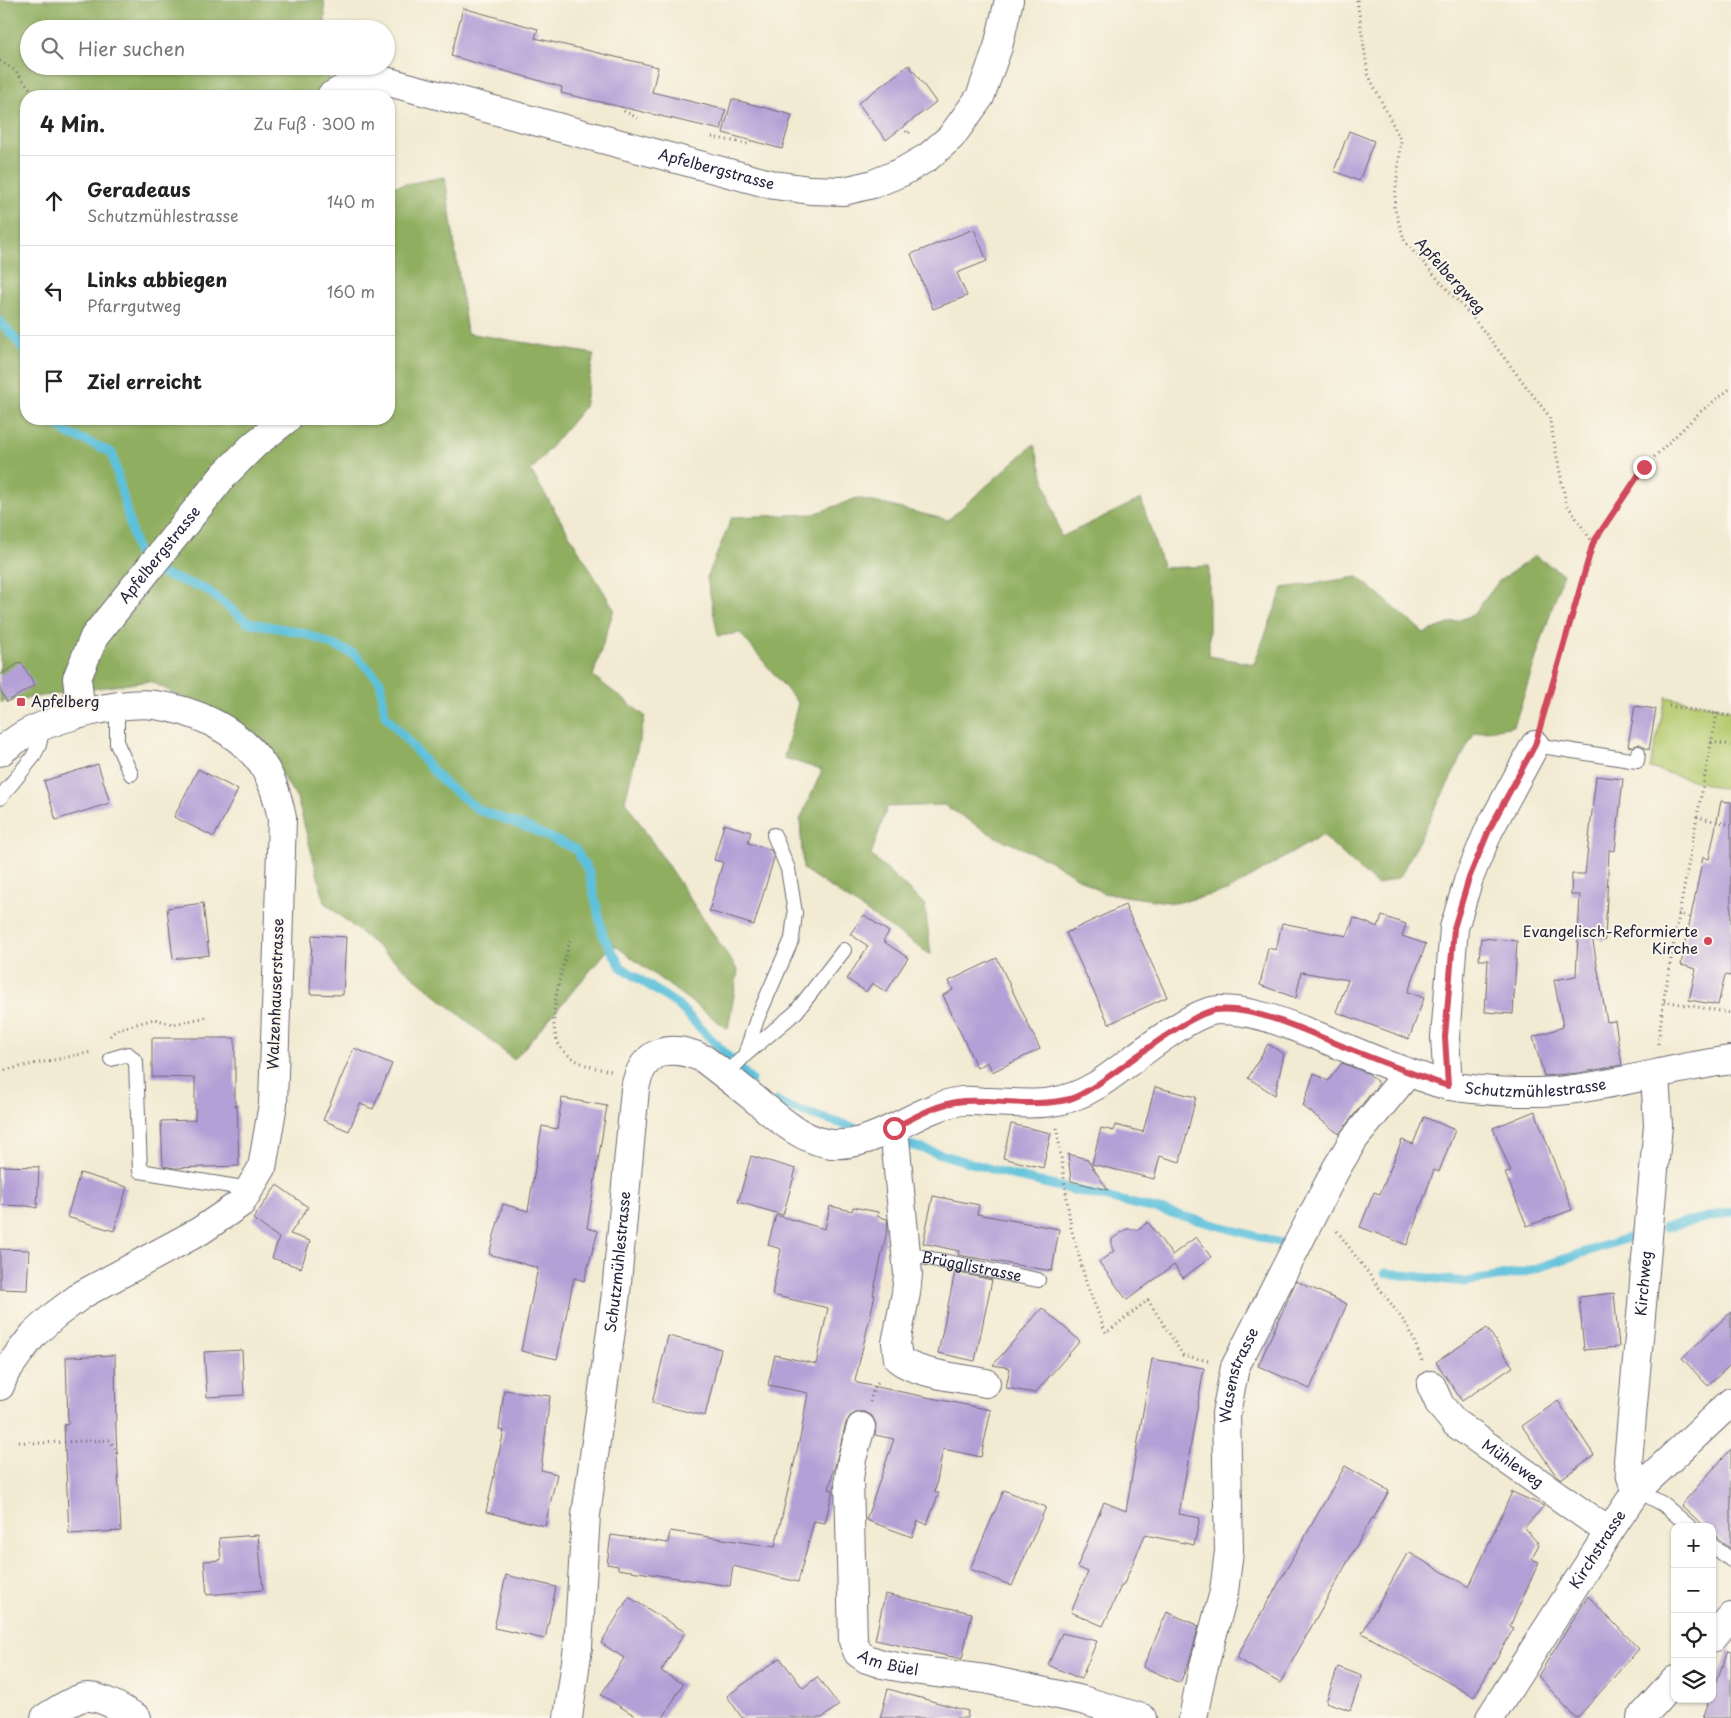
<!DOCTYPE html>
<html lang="de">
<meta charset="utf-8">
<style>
body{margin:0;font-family:"Playpen Sans",sans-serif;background:#f6f6f6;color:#222}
.controls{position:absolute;right:15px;bottom:15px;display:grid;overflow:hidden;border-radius:10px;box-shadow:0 1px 4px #0004}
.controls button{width:45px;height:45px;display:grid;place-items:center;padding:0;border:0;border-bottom:1px solid #e0e0e0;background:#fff;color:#222;font:25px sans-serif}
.stop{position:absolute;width:15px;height:15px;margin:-11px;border:4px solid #d1495b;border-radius:50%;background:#fff}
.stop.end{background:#d1495b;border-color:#fff;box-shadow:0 1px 5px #0008}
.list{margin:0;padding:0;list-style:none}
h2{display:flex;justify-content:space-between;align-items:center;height:65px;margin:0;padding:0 20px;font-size:21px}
h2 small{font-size:16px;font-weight:400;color:#767676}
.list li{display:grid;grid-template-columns:32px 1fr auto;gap:15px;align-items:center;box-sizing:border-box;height:90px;padding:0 20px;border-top:1px solid #e0e0e0}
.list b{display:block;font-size:19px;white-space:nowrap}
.list p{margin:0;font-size:16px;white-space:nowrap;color:#767676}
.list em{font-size:16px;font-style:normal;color:#767676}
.icon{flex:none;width:28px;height:28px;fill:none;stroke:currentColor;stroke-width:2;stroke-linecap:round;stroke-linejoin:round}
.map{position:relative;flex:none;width:1731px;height:1718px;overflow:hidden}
.search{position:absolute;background:#fff;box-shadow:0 1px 4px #0004;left:20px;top:20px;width:375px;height:55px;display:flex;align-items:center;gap:12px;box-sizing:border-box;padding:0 18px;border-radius:28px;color:#767676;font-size:19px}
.panel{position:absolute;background:#fff;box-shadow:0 1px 4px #0004;left:20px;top:90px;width:375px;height:335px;border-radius:20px}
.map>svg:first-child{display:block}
.green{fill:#b5ca6e;stroke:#6c7654}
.forest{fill:#90ae61;stroke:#59684e}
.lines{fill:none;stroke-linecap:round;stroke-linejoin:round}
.stream{stroke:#5dc1db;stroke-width:9}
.building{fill:#b49fd6}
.service-casing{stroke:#6b6870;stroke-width:16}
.minor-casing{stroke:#6b6870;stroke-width:30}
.tertiary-casing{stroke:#6b6870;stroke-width:30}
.primary-casing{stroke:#6b6870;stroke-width:30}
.path{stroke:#6b6870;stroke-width:3;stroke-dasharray:1 4;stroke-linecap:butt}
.service{stroke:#fff;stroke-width:14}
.minor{stroke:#fff;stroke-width:28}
.tertiary{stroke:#fff;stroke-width:28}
.primary{stroke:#fff;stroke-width:28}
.route{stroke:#d1495b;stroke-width:6}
.poi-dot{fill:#d1495b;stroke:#fbf7ec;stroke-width:2}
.labels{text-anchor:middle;stroke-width:4;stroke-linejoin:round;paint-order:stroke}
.street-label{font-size:15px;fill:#22223b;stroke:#fbf7ec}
.poi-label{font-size:15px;fill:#22223b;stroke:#fbf7ec;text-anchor:start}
</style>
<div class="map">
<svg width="1731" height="1718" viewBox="0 0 1731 1718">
<rect width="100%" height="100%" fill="#fbf7ec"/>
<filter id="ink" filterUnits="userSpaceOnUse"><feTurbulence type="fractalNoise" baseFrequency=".02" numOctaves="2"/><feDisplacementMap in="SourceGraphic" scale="10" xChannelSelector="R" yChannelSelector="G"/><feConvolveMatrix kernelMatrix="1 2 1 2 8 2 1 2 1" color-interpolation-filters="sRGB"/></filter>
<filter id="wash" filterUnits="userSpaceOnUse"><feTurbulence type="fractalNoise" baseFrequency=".0096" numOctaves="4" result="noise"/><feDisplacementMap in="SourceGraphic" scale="20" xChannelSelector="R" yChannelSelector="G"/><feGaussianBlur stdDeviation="1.12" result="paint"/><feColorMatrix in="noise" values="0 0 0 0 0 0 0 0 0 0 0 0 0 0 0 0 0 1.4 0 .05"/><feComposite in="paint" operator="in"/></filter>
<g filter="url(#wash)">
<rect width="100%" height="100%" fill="#f2ead2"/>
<!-- green -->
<path class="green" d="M1666,697L1731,710V791L1650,768Z"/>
<!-- forest -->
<g class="forest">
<path d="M0,0H324L326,29H29V66H329L331,96H26V419H389V187L445,177L467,333L594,354L584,407L531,471L614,609L593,676L645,716L625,801L738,971L728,1029L613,944L514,1060L325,903L297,798L254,735L150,681L0,702Z"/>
<path d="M1034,444L1061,537L1141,499L1163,568L1209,566V656L1254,664L1283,588L1358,577L1424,633L1473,615L1499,581L1535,556L1563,574L1514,726L1474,733L1400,877L1377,885L1322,835L1228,891L1175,903L1103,893L1049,860L994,836L944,805L887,807L871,855L925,905L931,955L803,869L800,820L822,770L784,758L798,703L740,633L718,636L707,578L732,517L814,514L857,498L948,520Z"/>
</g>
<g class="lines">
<!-- stream -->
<g class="stream">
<path d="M0,321L23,348L26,355"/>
<path d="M51,419L68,434L89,442L112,453L137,552L162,574L206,589L247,622L304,633L354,654L380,681L385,715L444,783L479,810L529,828L575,849L589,872L603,935L621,967L678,1005L751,1080"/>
<path d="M777,1101L784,1106L866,1131"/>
<path d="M900,1142L1018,1177L1168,1212L1281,1243"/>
<path d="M1665,1227L1731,1212"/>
<path d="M1385,1273L1466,1282L1525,1272L1637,1235"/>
</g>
</g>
<g id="blocks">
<!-- building -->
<g class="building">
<path d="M463,8L538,29L535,38L658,67L652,92L726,110L721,130L561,93L562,87L451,56Z"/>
<path d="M909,65L936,102L886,140L858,103Z"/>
<path d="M732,99L792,115L782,149L723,133Z"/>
<path d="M1349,131L1374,141L1359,181L1334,171Z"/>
<path d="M974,229L987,261L957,273L967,296L933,309L911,254Z"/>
<path d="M21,662L35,685L7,702L0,690V675Z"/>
<path d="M1635,706L1656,709L1649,750L1640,744L1632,747L1628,746Z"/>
<path d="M98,764L110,803L56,820L44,781Z"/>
<path d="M198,769L238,790L214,837L174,817Z"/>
<path d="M1596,776L1623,779L1615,851L1609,850L1605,941L1592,936L1607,1022L1615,1021L1622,1065L1579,1073L1544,1076L1533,1037L1563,1027L1554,980L1576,976L1580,895H1571L1572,874H1585Z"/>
<path d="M1721,801L1731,802V976L1725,975L1718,1005L1689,1000L1696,969L1681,965L1703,857L1709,859Z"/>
<path d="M724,824L751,832L748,843L771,850L774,858L754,925L709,911L723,862L714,860Z"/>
<path d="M203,903L209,955L173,959L167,908Z"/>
<path d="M1125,905L1167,997L1109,1024L1066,933Z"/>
<path d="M864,915L889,932L883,941L908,958L886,992L872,983L866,992L847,979L868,946L850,934Z"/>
<path d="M1382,916L1406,924L1402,936L1426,944L1408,992L1424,998L1409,1039L1336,1012L1348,980L1301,972L1296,998L1260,985L1268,948L1276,950L1282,923L1347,936L1354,918L1378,927Z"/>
<path d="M312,935L346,937L343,995L310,994Z"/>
<path d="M1481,938L1517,941L1513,1014L1485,1012L1488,960H1479Z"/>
<path d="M997,958L1040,1049L992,1072L988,1062L977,1068L943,995L953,990L949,981Z"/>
<path d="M152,1038H235V1106L237,1105L239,1166L174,1168L163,1166L161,1121L195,1120V1078L152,1077Z"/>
<path d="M1268,1044L1284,1054L1275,1095L1248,1078Z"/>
<path d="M354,1048L392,1064L373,1109L360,1104L349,1131L323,1120Z"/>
<path d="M1342,1063L1367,1073L1379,1083L1339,1134L1303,1106L1314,1073L1328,1081Z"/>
<path d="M1155,1087L1196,1097L1180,1162L1160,1156L1154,1179L1092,1164L1101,1128L1114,1131L1115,1125L1143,1132Z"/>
<path d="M562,1098L607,1106L587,1228L598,1231L584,1281L574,1278L557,1359L521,1351L538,1268L489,1254L503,1204L528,1211L542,1126L557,1129Z"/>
<path d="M1535,1111L1572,1210L1527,1226L1505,1173L1511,1172L1493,1128Z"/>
<path d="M1424,1117L1455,1130L1439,1172L1434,1170L1407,1245L1360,1227L1374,1192L1380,1194L1402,1140L1413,1144Z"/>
<path d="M1011,1124L1051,1133L1043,1168L1003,1158Z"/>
<path d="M1068,1154L1087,1159L1108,1190L1071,1181Z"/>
<path d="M751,1156L796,1169L783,1215L738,1202Z"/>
<path d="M0,1166L39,1167L37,1208L28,1206L0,1205Z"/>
<path d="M80,1173L127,1187L114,1231L67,1217Z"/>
<path d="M277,1185L308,1207L290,1234L310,1241L301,1268L272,1258L279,1238L253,1219Z"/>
<path d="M933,1196L979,1205L977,1214L1059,1229L1052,1271L958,1255L959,1251L923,1243Z"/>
<path d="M830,1206L852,1211L853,1207L878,1212L877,1216L887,1219L888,1226L873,1295H875L855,1381L857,1383L991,1410L981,1457L943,1449L935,1492L939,1493L927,1524L918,1521L912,1537L866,1520L894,1439L875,1435L876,1424L872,1416L865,1412H857L850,1416L846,1423L829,1489L833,1490L825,1523L814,1521L798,1582L733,1566L730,1586L618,1569V1566L607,1564L611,1535L668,1543L670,1531L775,1547L801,1433L808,1393L768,1385L775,1355L816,1364L828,1308L772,1295L781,1249L768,1245L776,1215L825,1229Z"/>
<path d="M1148,1222L1172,1255L1196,1237L1211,1257L1183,1278L1174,1265L1127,1300L1099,1262L1114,1251L1112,1248V1239L1127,1229H1135L1137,1230Z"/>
<path d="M0,1249L29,1250L27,1290L0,1289Z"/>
<path d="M955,1272L992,1280L975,1361L938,1353Z"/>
<path d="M1296,1281L1347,1304L1310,1389L1258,1366Z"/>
<path d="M1614,1293L1619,1347L1584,1350L1579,1297Z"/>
<path d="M1042,1308L1080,1341L1035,1393L1006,1388L1010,1368L993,1365Z"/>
<path d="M1731,1312V1364L1708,1386L1682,1358Z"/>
<path d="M1487,1328L1513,1367L1462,1401L1436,1362Z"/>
<path d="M668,1336L721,1349L705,1416L652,1403Z"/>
<path d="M242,1350L244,1395L207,1397L204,1352Z"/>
<path d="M115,1355L116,1434L121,1531L69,1534L64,1425L68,1424L66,1357Z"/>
<path d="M1152,1359L1204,1368L1179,1514L1200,1518L1194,1545L1145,1535L1123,1586H1121L1103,1626L1071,1612L1088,1572L1077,1567L1104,1502L1126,1511Z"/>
<path d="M504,1390L550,1396L541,1470L557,1474L545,1526L486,1512L504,1431L499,1430Z"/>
<path d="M1558,1401L1594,1455L1561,1479L1555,1474L1522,1426Z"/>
<path d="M1731,1449V1549L1712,1533V1527H1705L1681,1505Z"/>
<path d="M1345,1466L1389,1491L1373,1519L1372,1518L1280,1683L1236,1658Z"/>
<path d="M1004,1490L1046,1507L1012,1586L970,1569Z"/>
<path d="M1512,1492L1544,1506L1524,1528L1539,1544L1532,1559L1539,1562L1510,1626L1514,1628L1474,1697L1362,1633L1408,1552L1469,1587Z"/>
<path d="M258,1535L263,1590L207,1595L204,1561L221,1560L219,1538Z"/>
<path d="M506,1575L556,1587L545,1639L494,1628Z"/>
<path d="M885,1594L972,1613L962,1659L875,1640Z"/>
<path d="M1588,1596L1639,1649L1577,1718H1576L1538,1676Z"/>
<path d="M629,1597L685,1632L661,1671L683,1684L663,1718H639L601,1695L624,1658L601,1643Z"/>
<path d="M1167,1612L1199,1626L1189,1662L1180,1683L1143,1667Z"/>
<path d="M1062,1633L1097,1641L1081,1679L1048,1665Z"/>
<path d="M1728,1650L1731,1651V1718H1703L1710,1699H1712V1694Z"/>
<path d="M780,1658L803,1688L817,1677L839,1705L822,1718H742L727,1696Z"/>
<path d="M1338,1667L1362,1676L1350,1710L1326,1702Z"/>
<path d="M888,1689L968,1711L967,1718H880Z"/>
</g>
</g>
</g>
<g filter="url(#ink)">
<use href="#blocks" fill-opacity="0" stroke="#6b6870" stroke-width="1"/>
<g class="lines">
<!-- service casing -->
<g class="service-casing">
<g id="service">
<path d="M117,707V744L131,774"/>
<path d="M1535,745L1637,761L1638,753"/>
<path d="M0,798L33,757L39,745L43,726"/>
<path d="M745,1055L757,1019L792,939L795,913L788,869L774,835"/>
<path d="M111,1059L128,1054L136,1062L140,1171L249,1189"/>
<path d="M725,1076L745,1055L796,1012L844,950"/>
<path id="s1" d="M907,1254L1038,1280"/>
<path d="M1637,1490L1663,1504L1690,1527"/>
<path d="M1712,1545L1731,1560"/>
</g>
</g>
<!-- minor casing -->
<g class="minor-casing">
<g id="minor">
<path id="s2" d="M331,96L357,81H385L774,185L810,190L844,191L873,184L902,172L928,157L951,137L980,97L998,47L1009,0"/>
<path id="s3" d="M81,714L77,678L94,637L224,475L254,445L287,419"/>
<path d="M1448,1086L1445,1037L1454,928L1469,878L1489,830L1535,745"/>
<path d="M894,1128L908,1274L906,1293L896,1343L898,1359C916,1374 961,1378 986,1383"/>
<path id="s4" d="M1431,1385L1440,1405L1455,1423L1609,1532"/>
<path id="s5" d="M861,1427L852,1459L849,1479L853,1641L858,1653L867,1659L882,1664L914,1670L985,1679L1082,1700L1142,1718"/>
<path id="s6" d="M1637,1490L1631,1477L1628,1461L1658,1125L1655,1075"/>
<path d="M45,1718C54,1712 77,1697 87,1697C102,1696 125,1711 137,1718"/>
<path id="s7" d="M568,1718L578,1647L586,1515L616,1293L635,1089C642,1049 671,1043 704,1059C721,1072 739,1086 756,1100C777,1117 799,1138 826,1143C845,1147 864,1141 880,1134C908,1122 932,1105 962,1101C971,1100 981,1102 990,1102C1031,1104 1060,1108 1097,1085C1126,1067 1188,1011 1219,1010C1254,1010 1284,1023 1315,1035C1350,1049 1384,1065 1419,1076C1429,1080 1440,1084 1450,1086C1485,1092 1532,1094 1567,1090C1622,1084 1676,1067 1731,1060"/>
<path id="s8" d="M1193,1718L1201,1677L1224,1592L1229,1551L1226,1413L1235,1367L1336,1169L1354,1139L1408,1073"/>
<path id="s9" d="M1490,1718L1609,1532L1637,1490L1731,1402"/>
</g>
</g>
<!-- tertiary casing -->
<g class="tertiary-casing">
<path id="tertiary" d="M0,752C8,746 16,739 25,734C55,718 120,701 155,705C195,710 238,730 262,764C273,780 278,799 282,818L273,1104L262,1168L241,1203L200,1231L83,1294L55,1315L34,1334L20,1352L5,1373L0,1386"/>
</g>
<!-- primary casing -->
<g class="primary-casing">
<g id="primary">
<path d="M1712,1638L1731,1617"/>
<path d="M1641,1718L1675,1680"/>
</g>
</g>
<!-- path -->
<g class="path">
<path d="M1357,0L1368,74L1401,141L1394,207L1405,242L1479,325L1549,416L1566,503L1593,543"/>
<path d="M0,61L16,71L36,96"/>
<path d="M622,107V110L638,118"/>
<path d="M903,127L908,134L910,132"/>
<path d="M712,137L748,144L750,140"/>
<path d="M1669,706L1731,716"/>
<path d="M1542,720L1593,543L1644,467L1700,412L1731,388"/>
<path d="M1711,742L1731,745"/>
<path d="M1697,817L1717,713"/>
<path d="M1678,914L1691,917"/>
<path d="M570,941C563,967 542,1028 563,1050C576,1064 595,1069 612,1071"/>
<path d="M1664,1001L1731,1013"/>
<path d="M110,1036L116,1030L154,1019L174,1024L207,1017"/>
<path d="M1658,1044L1664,997L1697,817L1731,825"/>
<path d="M0,1071L92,1052"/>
<path d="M1057,1128L1071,1228L1087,1285L1106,1333L1148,1300L1183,1355L1208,1361"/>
<path d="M1337,1231L1409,1328L1422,1361"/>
<path d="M870,1402L874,1387L880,1381"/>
<path d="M19,1442L37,1443L110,1440L117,1454"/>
</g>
<!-- service -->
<use href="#service" class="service"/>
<!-- minor -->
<use href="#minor" class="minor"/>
<!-- tertiary -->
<use href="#tertiary" class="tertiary"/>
<!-- primary -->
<use href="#primary" class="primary"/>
</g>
</g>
<g class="lines" filter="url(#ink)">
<!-- route -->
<path class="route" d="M894,1128C916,1116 939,1103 964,1101C1000,1099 1035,1108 1070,1099C1086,1094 1102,1081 1115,1072C1140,1054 1164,1035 1191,1020C1198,1016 1206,1012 1215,1010C1254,1005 1313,1034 1349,1049C1382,1062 1415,1075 1448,1086L1445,1037L1454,928L1469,878L1489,830L1535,745L1593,543L1644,467"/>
</g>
<!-- markers -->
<g class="poi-dot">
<rect x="16" y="697" width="10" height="10" rx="2.5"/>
<circle cx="1708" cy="941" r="5"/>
</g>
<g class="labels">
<!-- street labels -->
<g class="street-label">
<text dy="5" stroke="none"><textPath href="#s2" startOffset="401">Apfelbergstrasse</textPath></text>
<text transform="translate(1450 276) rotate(48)" y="5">Apfelbergweg</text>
<text dy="5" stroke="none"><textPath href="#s3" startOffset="186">Apfelbergstrasse</textPath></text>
<text transform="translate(276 994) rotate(-88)" y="5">Walzenhauserstrasse</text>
<text dy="5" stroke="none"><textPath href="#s7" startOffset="1631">Schutzmühlestrasse</textPath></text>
<text dy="5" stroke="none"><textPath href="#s7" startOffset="459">Schutzmühlestrasse</textPath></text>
<text dy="5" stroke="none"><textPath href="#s1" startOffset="66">Brügglistrasse</textPath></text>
<text dy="5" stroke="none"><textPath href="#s6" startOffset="209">Kirchweg</textPath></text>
<text dy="5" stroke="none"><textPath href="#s8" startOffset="349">Wasenstrasse</textPath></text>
<text dy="5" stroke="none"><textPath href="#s4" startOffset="116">Mühleweg</textPath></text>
<text dy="5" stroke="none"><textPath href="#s9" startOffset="200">Kirchstrasse</textPath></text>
<text dy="5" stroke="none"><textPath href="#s5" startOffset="261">Am Büel</textPath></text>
</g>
<!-- poi labels -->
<g class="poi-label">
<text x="31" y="707">Apfelberg</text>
<text x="1698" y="937" text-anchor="end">Evangelisch-Reformierte<tspan x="1698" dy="17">Kirche</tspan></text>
</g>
</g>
</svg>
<div class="controls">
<button>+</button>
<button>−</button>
<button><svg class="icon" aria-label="locate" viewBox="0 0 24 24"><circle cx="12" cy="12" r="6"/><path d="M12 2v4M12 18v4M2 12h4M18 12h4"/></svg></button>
<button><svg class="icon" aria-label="layers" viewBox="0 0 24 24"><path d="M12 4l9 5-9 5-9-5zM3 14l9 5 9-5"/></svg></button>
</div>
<div class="stop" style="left:894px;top:1128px"></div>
<div class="stop end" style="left:1644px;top:467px"></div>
<div class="search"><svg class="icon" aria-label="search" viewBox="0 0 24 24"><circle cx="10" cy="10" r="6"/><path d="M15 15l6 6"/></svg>Hier suchen</div>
<section class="panel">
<h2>4 Min.<small>Zu Fuß · 300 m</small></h2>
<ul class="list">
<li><svg class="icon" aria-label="ahead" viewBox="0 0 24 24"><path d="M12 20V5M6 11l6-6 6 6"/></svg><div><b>Geradeaus</b><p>Schutzmühlestrasse</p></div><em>140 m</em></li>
<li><svg class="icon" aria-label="left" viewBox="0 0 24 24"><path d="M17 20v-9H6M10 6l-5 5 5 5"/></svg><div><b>Links abbiegen</b><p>Pfarrgutweg</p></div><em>160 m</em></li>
<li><svg class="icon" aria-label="arrive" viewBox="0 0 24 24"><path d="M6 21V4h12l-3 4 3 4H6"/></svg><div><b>Ziel erreicht</b></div></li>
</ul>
</section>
</div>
